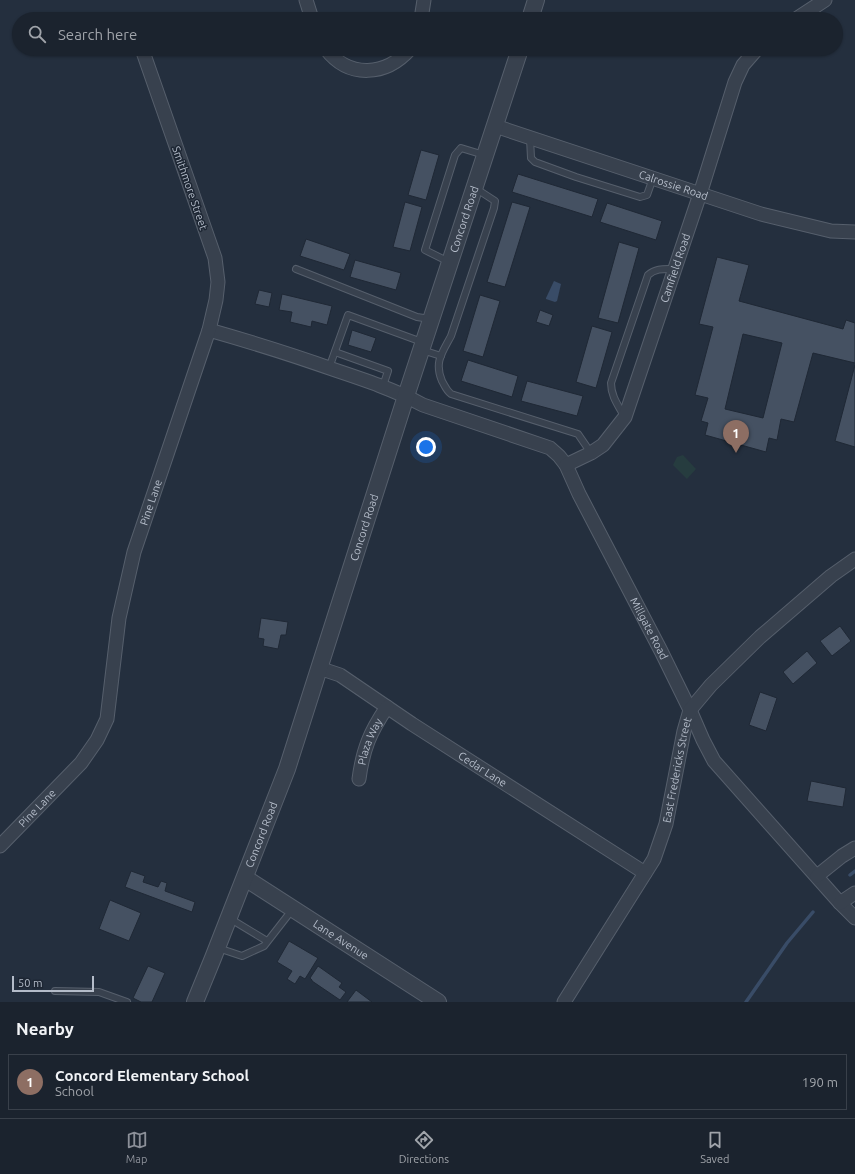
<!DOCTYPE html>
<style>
body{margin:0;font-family:Ubuntu,sans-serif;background:#242b36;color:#f1f3f6}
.scale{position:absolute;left:12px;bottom:10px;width:82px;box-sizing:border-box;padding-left:4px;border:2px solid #b4bcc9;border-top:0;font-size:11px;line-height:14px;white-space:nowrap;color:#b4bcc9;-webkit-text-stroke:3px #1d2633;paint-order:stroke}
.you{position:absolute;left:426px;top:447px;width:14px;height:14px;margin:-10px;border:3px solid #fff;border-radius:50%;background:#1a73e8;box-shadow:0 0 0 6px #1a73e833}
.badge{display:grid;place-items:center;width:26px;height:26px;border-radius:50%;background:#8c9099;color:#fff;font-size:13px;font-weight:700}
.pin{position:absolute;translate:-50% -33px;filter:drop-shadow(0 1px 2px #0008)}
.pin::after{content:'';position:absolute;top:21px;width:14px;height:12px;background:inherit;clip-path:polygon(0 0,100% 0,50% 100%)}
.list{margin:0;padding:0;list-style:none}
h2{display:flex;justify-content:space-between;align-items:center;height:52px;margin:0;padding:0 16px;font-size:17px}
h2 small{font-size:13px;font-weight:400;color:#a0a4aa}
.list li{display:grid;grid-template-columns:26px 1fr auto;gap:12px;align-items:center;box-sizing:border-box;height:56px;margin:0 8px 8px;padding:0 8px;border:1px solid #39404a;border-radius:0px}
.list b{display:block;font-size:15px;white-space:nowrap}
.list p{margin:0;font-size:13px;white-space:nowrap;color:#a0a4aa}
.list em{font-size:13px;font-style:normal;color:#a0a4aa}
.icon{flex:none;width:22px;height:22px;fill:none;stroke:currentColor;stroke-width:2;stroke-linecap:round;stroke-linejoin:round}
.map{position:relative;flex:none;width:855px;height:1002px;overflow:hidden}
.search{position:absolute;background:#1b232e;box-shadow:0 1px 3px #0004;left:12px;right:12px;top:12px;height:44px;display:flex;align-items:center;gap:10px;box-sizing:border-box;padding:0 14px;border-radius:22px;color:#a0a4aa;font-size:15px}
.sheet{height:116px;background:#1b232e}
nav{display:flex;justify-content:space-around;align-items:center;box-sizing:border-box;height:56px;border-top:1px solid #39404a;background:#1b232e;font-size:11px;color:#a0a4aa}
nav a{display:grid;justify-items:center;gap:2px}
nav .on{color:#8c9099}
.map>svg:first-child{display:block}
.green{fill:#263c3f}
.water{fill:#394c67}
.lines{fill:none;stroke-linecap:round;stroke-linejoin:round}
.stream{stroke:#394c67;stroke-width:3.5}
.building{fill:#455162;stroke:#1f2835;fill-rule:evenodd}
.service-casing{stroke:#565f6c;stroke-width:8}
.minor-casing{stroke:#565f6c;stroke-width:15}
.tertiary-casing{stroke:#565f6c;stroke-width:18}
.service{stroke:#38414e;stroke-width:6}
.minor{stroke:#38414e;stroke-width:13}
.tertiary{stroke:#38414e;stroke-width:16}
.labels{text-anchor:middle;stroke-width:3;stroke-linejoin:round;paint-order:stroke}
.street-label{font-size:11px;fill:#b4bcc9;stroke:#1d2633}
</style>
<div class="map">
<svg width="855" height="1002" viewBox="0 0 855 1002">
<rect width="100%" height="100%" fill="#242f3e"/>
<!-- green -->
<path class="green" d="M683,455L696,469L687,479L673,465L677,457Z"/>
<!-- water -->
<path class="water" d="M554,281L561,284L557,301L555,302L546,299V298Z"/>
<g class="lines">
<!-- stream -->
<g class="stream">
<path d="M850,875L855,871"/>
<path d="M746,1002L787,943L813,912"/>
</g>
</g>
<!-- building -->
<g class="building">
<path d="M421,150L439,155L426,200L408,195Z"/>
<path d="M518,174L598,199L592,217L512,192Z"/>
<path d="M405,202L422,207L410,251L393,247Z"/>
<path d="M512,202L530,207L505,287L487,282Z"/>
<path d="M607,203L662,221L656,240L600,222Z"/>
<path d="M306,239L350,254L344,270L300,256Z"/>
<path d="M619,242L639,248L618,323L598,318Z"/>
<path d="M717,257L749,265L739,301L843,329L846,320L855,323V363L813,353L794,422L781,419L777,440L769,438L766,452L705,435L708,423L701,421L708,398L695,395L713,327L699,324ZM743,334L782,343L763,418L725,409Z"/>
<path d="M355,260L401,273L396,290L350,277Z"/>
<path d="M259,290L272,293L269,307L255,304Z"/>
<path d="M282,294L332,306L327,325L312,321L311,327L290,322L292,312L279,310Z"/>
<path d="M480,295L500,301L483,357L463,351Z"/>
<path d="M540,310L553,315L549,326L536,322Z"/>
<path d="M592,326L612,332L596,388L576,382Z"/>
<path d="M352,330L376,338L371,352L348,345Z"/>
<path d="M468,360L518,376L512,397L461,381Z"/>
<path d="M855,365V447L835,441Z"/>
<path d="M527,381L583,396L577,416L521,401Z"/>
<path d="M261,618L288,622L286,635H281L278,649L263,646L264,639L258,638Z"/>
<path d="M840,626L851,641L832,656L820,641Z"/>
<path d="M807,651L817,663L793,684L783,672Z"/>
<path d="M760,692L777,698L766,731L749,725Z"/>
<path d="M811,781L846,788L843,807L807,801Z"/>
<path d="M131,871L145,876L143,882L158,887L161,881L167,883L165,891L195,902L192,912L125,887Z"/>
<path d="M110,900L141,913L129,941L99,929Z"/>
<path d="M289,941L318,958L305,979L300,976L295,984L287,979L292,971L277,962Z"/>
<path d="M148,966L165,973L152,1002H141L133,998Z"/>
<path d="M318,966L342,983L339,987L346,992L340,1000L312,981V980L310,978Z"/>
<path d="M356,990L372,1002H347Z"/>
</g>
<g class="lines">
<!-- service casing -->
<g class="service-casing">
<g id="service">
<path d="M530,138L531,158L535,162L576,177L640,197L647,195L653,178"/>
<path d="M475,188L495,201L494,208L451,336C442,353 434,362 442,381C445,386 446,390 451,394L578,434L591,453"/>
<path d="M449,262L425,250L455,155L461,148L484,155"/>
<path d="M296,269L417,317L430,319"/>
<path d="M422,350L441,356"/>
<path d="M335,352L388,371L383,386"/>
<path d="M329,368L348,315L422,342"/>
<path d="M624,416C618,405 611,396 611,383L648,275C656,268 664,269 674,269"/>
<path d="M229,918L267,941"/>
<path d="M218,948L242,956L264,946L292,910"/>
<path d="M55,991L99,992L127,1002"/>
</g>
</g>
<!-- minor casing -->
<g class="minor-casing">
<g id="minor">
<path d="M306,0L312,19"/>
<path d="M421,19L424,0"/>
<path d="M796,19L825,0"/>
<path d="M326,49C349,79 386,76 410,49"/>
<path id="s1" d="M495,126L761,214L831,231L855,232"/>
<path id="s2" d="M209,330C251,342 293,355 335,370C365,380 395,390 423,405L550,448L559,456L566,465L579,494L661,651L690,710L703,740L714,761L840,903L855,918"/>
<path id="s3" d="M566,465L591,453L603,445L625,417L700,194L735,82L743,65L757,49"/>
<path id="s4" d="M319,668L340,675L412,724L645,873"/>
<path id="s5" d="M359,779C363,749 370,732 387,707"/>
<path id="s6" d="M0,846L81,763L97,740L107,719L119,618L134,552L209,330L216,300L218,282L215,258L142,49"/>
<path d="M817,876L842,856L855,848"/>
<path d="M840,903L855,893"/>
<path id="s7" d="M564,1002L654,859L666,824L684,731L690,710L711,685L760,637L831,576L855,559"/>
</g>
</g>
<!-- tertiary casing -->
<g class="tertiary-casing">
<g id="tertiary">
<path d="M530,19L536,0"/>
<path id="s8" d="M245,878L438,1002"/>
<path id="s9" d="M195,1002L213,958L287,769L406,396L520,49"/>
</g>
</g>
<!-- service -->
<use href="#service" class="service"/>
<!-- minor -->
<use href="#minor" class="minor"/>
<!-- tertiary -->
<use href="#tertiary" class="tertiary"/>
</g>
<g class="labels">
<!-- street labels -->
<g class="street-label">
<text dy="4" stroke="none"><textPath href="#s1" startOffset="188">Calrossie Road</textPath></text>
<text transform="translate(190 188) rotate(71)" y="4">Smithmore Street</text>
<text dy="4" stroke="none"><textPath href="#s9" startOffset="828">Concord Road</textPath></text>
<text dy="4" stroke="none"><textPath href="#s3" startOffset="235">Camfield Road</textPath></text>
<text dy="4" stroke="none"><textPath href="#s6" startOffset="389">Pine Lane</textPath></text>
<text dy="4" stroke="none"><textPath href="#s9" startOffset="504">Concord Road</textPath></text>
<text dy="4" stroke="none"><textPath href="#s2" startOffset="568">Millgate Road</textPath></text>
<text dy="4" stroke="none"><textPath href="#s5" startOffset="39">Plaza Way</textPath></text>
<text dy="4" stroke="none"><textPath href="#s4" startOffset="193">Cedar Lane</textPath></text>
<text dy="4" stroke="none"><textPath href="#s7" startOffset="261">East Fredericks Street</textPath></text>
<text dy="4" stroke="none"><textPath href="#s6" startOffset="53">Pine Lane</textPath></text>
<text dy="4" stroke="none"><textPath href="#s9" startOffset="180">Concord Road</textPath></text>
<text dy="4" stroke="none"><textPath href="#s8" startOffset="114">Lane Avenue</textPath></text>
</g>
</g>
</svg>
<div class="scale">50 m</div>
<div class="you"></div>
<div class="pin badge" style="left:736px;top:453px;background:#8d6e63">1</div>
<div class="search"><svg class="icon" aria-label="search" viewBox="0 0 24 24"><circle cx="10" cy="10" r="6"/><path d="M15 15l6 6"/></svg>Search here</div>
</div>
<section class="sheet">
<h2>Nearby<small></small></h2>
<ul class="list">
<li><span class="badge" style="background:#8d6e63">1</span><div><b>Concord Elementary School</b><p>School</p></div><em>190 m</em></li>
</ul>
</section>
<nav>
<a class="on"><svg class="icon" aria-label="map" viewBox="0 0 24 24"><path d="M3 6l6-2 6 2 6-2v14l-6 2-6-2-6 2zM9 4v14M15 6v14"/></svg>Map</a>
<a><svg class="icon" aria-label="directions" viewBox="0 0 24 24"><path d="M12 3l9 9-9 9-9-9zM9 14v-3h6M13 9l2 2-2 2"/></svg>Directions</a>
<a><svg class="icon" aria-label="saved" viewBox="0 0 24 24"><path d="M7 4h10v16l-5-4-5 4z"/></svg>Saved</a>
</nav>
